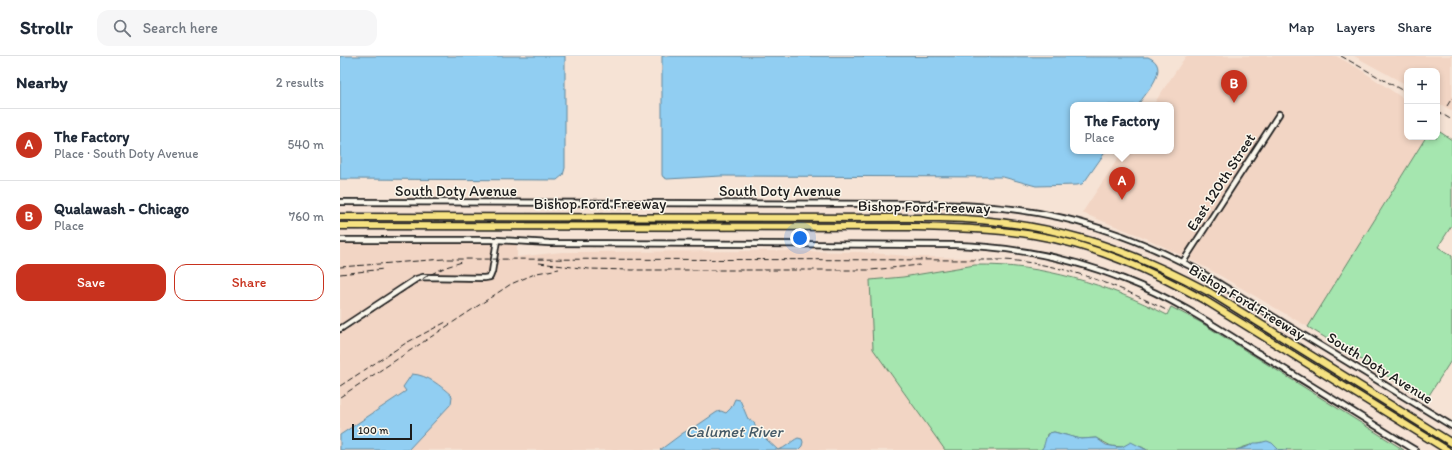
<!DOCTYPE html>
<meta charset="utf-8">
<style>
body{margin:0;font-family:Itim,sans-serif;background:#f6f6f7;color:#1f2937}
.controls{position:absolute;right:12px;top:12px;display:grid;overflow:hidden;border-radius:8px;box-shadow:0 2px 6px #0003}
.controls button{width:36px;height:36px;display:grid;place-items:center;padding:0;border:0;border-bottom:1px solid #e0e1e3;background:#fff;color:#1f2937;font:20px sans-serif}
.scale{position:absolute;left:12px;bottom:10px;width:60px;box-sizing:border-box;padding-left:4px;border:2px solid #1c1c1c;border-top:0;font-size:11px;line-height:14px;white-space:nowrap;color:#1c1c1c;-webkit-text-stroke:3px #fbf7ec;paint-order:stroke}
.you{position:absolute;left:460px;top:182px;width:14px;height:14px;margin:-10px;border:3px solid #fff;border-radius:50%;background:#1a73e8;box-shadow:0 0 0 6px #1a73e833}
.badge{display:grid;place-items:center;width:26px;height:26px;border-radius:50%;background:#c8321e;color:#fff;font-size:13px;font-weight:700}
.pin{position:absolute;translate:-50% -33px;filter:drop-shadow(0 1px 2px #0008)}
.pin::after{content:'';position:absolute;top:21px;width:14px;height:12px;background:inherit;clip-path:polygon(0 0,100% 0,50% 100%)}
.popup{position:absolute;left:730px;top:46px;width:104px;height:52px;box-sizing:border-box;display:grid;place-content:center;border-radius:8px;background:#fff;filter:drop-shadow(0 1px 3px #0005);font-size:13px;white-space:nowrap;color:#747a83}
.popup b{font-size:15px;color:#1f2937}
.popup::after{content:'';position:absolute;left:50%;top:100%;margin-left:-8px;border:8px solid transparent;border-top-color:#fff}
.list{margin:0;padding:0;list-style:none}
h2{display:flex;justify-content:space-between;align-items:center;height:52px;margin:0;padding:0 16px;font-size:17px}
h2 small{font-size:13px;font-weight:400;color:#747a83}
.list li{display:grid;grid-template-columns:26px 1fr auto;gap:12px;align-items:center;box-sizing:border-box;height:72px;padding:0 16px;border-top:1px solid #e0e1e3}
.list b{display:block;font-size:15px;white-space:nowrap}
.list p{margin:0;font-size:13px;white-space:nowrap;color:#747a83}
.list em{font-size:13px;font-style:normal;color:#747a83}
.actions{display:flex;gap:8px;padding:12px 16px}
.actions a{flex:1;padding:9px 0;border:1px solid #c8321e;border-radius:12px;text-align:center;font-size:14px;color:#c8321e}
.actions .main{background:#c8321e;color:#fff}
.icon{flex:none;width:22px;height:22px;fill:none;stroke:currentColor;stroke-width:2;stroke-linecap:round;stroke-linejoin:round}
.map{position:relative;flex:none;width:1112px;height:394px;overflow:hidden}
header{display:flex;align-items:center;gap:24px;box-sizing:border-box;height:56px;padding:0 20px;background:#fff;border-bottom:1px solid #e0e1e3}
header strong{font-size:19px}
nav{display:flex;gap:22px;margin-inline-start:auto;font-size:14px}
.search{width:280px;height:36px;background:#f6f6f7;display:flex;align-items:center;gap:10px;box-sizing:border-box;padding:0 14px;border-radius:12px;color:#747a83;font-size:15px}
main{display:flex}
aside{flex:1;background:#fff}
.map>svg:first-child{display:block}
.built{fill:#f2d5c4}
.green{fill:#a5e6af;stroke:#608166}
.water{fill:#91cef2;stroke:#62879c}
.lines{fill:none;stroke-linecap:round;stroke-linejoin:round}
.minor-casing{stroke:#1c1c1c;stroke-width:8}
.highway-casing{stroke:#1c1c1c;stroke-width:9}
.minor{stroke:#fbf7ec;stroke-width:4.5}
.highway{stroke:#f6e281;stroke-width:6}
.rail{stroke:#1c1c1c;stroke-width:1;stroke-dasharray:6 3;stroke-linecap:butt}
.labels{text-anchor:middle;stroke-width:3;stroke-linejoin:round;paint-order:stroke}
.street-label{font-size:15px;fill:#1c1c1c;stroke:#fbf7ec}
.water-label{font-size:16px;font-style:italic;fill:#455a67;stroke:#fbf7ec}
</style>
<header>
<strong>Strollr</strong>
<div class="search"><svg class="icon" aria-label="search" viewBox="0 0 24 24"><circle cx="10" cy="10" r="6"/><path d="M15 15l6 6"/></svg>Search here</div>
<nav><a>Map</a><a>Layers</a><a>Share</a></nav>
</header>
<main>
<aside>
<h2>Nearby<small>2 results</small></h2>
<ul class="list">
<li><span class="badge">A</span><div><b>The Factory</b><p>Place · South Doty Avenue</p></div><em>540 m</em></li>
<li><span class="badge">B</span><div><b>Qualawash - Chicago</b><p>Place</p></div><em>760 m</em></li>
</ul>
<div class="actions"><a class="main">Save</a><a>Share</a></div>
</aside>
<div class="map">
<svg width="1112" height="394" viewBox="0 0 1112 394">
<rect width="100%" height="100%" fill="#f6e3d5"/>
<filter id="ink" filterUnits="userSpaceOnUse"><feTurbulence type="fractalNoise" baseFrequency=".025" numOctaves="2"/><feDisplacementMap in="SourceGraphic" scale="8" xChannelSelector="R" yChannelSelector="G"/><feConvolveMatrix kernelMatrix="1 2 1 2 8 2 1 2 1" color-interpolation-filters="sRGB"/></filter>
<g filter="url(#ink)">
<!-- built -->
<g class="built">
<path d="M846,0H996L1018,12L1067,45V81H1086L968,271L867,212L806,182L742,157L783,95H831V49H813Z"/>
<path d="M1014,0H1112V55L1097,46V15H1067V29Z"/>
<path d="M0,187L177,188V201L222,196L435,195L520,196L579,201L635,202V209L563,221L530,224L533,293L605,394H458L462,390L453,384L442,393L438,394L426,383L423,376L416,373L414,366L409,363L400,344L386,357L358,369L343,377L320,394H68L111,348L112,340L100,329L88,323L66,335L0,379Z"/>
</g>
<!-- green -->
<g class="green">
<path d="M1097,74L1112,84V169L1098,191L1112,200V303L1086,344L968,271L1086,81H1097Z"/>
<path d="M635,209C702,208 767,228 827,259L831,251L860,266L1064,394H939C936,392 935,390 932,388C925,383 904,391 896,394H807L802,391L788,389L782,391L771,390L756,382L741,383L714,376L707,378L705,389L701,394H605L533,293L530,224L563,221Z"/>
</g>
<!-- water -->
<g class="water">
<path d="M0,0H225V112L223,119L217,124L0,123Z"/>
<path d="M322,0L808,1C832,11 806,36 798,49H733V95H766L745,125L742,128L737,129L696,130L663,121L381,120L327,123L323,121L322,119Z"/>
<path d="M72,318C88,319 101,330 112,340L111,348L68,394H0V379L66,335L63,331Z"/>
<path d="M395,343L400,344L408,363L414,366L416,373L423,376L426,383L438,394C446,392 451,385 458,382L462,383L463,386L462,390L458,394H320L343,377L358,369L377,356L381,355L386,357L391,352Z"/>
<path d="M714,376L741,383L756,382L766,389L776,391H782L791,386L807,394H701C706,389 704,382 709,377Z"/>
<path d="M927,385L932,387L939,394H947H896L907,391L914,387H919Z"/>
</g>
<g class="lines">
<!-- minor casing -->
<g class="minor-casing">
<g id="minor">
<path d="M0,146L594,148C623,149 651,150 679,154C740,162 798,183 852,211L1112,370"/>
<path d="M0,184H157L209,187L615,189C674,191 730,201 786,224C833,242 875,270 918,297C971,329 1023,362 1075,394"/>
<path d="M843,206L939,58"/>
<path d="M0,273L76,223L83,221L144,222L150,221L152,216L157,184"/>
</g>
</g>
<!-- highway casing -->
<g class="highway-casing">
<g id="highway">
<path d="M0,161L600,162C702,164 781,188 871,237L1112,387"/>
<path d="M0,170L576,171C615,172 654,173 694,179C755,189 812,215 866,245L1107,394"/>
</g>
</g>
<!-- minor -->
<use href="#minor" class="minor"/>
<!-- highway -->
<use href="#highway" class="highway"/>
<!-- rail -->
<g class="rail">
<path d="M1001,0L1067,37"/>
<path d="M1107,50L1112,42"/>
<path d="M1097,55L1112,64"/>
<path d="M199,207L249,213L291,214H531L580,209"/>
<path d="M0,211L104,203L664,204C720,207 778,229 828,255"/>
<path d="M0,218L44,213"/>
<path d="M0,277L87,220L106,211L122,206"/>
<path d="M0,330L66,287L106,266"/>
<path d="M0,341L171,228L197,217L219,213"/>
</g>
</g>
</g>
<g class="labels">
<!-- street labels -->
<g class="street-label">
<text transform="translate(881 126) rotate(-57)" y="5">East 120th Street</text>
<text x="116" y="140">South Doty Avenue</text>
<text x="440" y="140">South Doty Avenue</text>
<text x="260" y="153">Bishop Ford Freeway</text>
<text transform="translate(584 151) rotate(1)" y="5">Bishop Ford Freeway</text>
<text transform="translate(907 246) rotate(31)" y="5">Bishop Ford Freeway</text>
<text transform="translate(1040 312) rotate(32)" y="5">South Doty Avenue</text>
</g>
<!-- water labels -->
<g class="water-label">
<text x="394" y="381">Calumet River</text>
</g>
</g>
</svg>
<div class="controls">
<button>+</button>
<button>−</button>
</div>
<div class="scale">100 m</div>
<div class="you"></div>
<div class="pin badge" style="left:782px;top:144px">A</div>
<div class="popup"><b>The Factory</b>Place</div>
<div class="pin badge" style="left:894px;top:47px">B</div>
</div>
</main>
